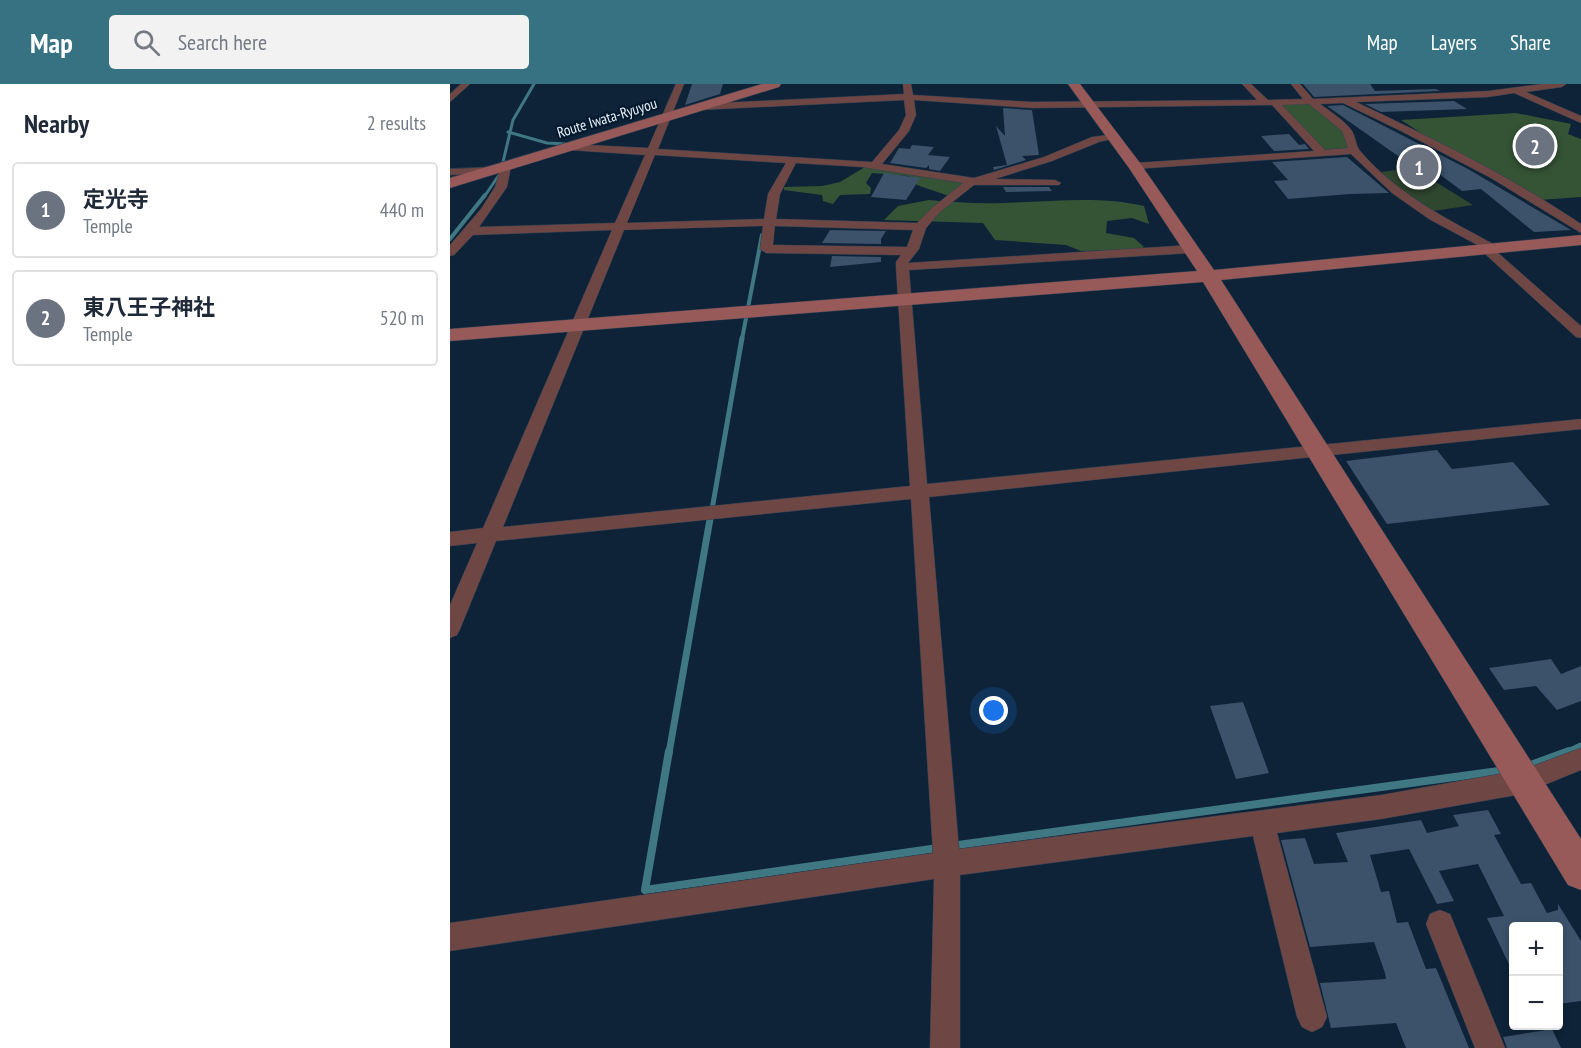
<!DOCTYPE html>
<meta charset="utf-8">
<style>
body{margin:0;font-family:"PT Sans Narrow","Noto Sans JP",sans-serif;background:#f2f2f3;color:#1f2937}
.controls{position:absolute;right:18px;bottom:18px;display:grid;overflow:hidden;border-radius:6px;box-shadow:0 3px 9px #0003}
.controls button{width:54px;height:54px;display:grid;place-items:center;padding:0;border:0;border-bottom:2px solid #e0e1e3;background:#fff;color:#1f2937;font:30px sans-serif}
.you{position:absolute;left:544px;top:627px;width:21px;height:21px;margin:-15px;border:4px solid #fff;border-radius:50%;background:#1a73e8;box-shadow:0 0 0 9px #1a73e833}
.badge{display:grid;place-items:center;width:39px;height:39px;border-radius:50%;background:#367281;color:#fff;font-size:20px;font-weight:700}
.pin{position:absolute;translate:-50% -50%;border:3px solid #fff;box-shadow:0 2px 6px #0006}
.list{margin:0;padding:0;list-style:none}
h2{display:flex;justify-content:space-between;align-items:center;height:78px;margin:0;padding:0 24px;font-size:26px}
h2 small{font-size:20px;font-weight:400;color:#747a83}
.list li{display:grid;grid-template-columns:39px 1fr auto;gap:18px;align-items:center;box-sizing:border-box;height:96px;margin:0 12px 12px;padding:0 12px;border:2px solid #e0e1e3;border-radius:6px}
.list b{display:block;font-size:22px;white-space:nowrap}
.list p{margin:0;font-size:20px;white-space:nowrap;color:#747a83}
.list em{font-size:20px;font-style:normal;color:#747a83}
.icon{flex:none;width:33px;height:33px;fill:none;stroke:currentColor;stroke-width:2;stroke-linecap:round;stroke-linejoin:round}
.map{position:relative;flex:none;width:1131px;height:964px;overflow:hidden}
header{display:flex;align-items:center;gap:36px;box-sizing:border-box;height:84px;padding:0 30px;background:#367281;color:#fff}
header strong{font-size:28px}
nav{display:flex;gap:33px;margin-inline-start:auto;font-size:21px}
.search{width:420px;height:54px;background:#f2f2f3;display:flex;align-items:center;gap:15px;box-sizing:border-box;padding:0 21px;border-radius:6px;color:#747a83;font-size:22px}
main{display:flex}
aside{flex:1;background:#fff}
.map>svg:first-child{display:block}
.green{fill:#2f462f}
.forest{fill:#355436}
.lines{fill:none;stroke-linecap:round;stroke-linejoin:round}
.stream-far4{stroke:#3f7783;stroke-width:3}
.stream-far3{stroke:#3f7783;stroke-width:4}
.stream-far2{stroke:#3f7783;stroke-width:5}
.stream-far1{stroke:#3f7783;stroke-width:7}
.stream{stroke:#3f7783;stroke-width:8}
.building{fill:#3b526a}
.street-casing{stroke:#2d4053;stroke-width:1}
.secondary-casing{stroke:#2d4053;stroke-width:1}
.street{fill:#6e4745;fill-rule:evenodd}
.secondary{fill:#985a59;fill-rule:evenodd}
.labels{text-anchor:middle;stroke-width:4.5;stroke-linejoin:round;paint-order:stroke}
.far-street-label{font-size:15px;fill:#ebf3fc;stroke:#05192e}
</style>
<header>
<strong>Map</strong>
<div class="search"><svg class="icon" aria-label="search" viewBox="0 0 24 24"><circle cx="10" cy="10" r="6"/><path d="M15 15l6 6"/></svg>Search here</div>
<nav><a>Map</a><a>Layers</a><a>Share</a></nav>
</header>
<main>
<aside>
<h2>Nearby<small>2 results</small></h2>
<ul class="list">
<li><span class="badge" style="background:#6b7280">1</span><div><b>定光寺</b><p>Temple</p></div><em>440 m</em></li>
<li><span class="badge" style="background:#6b7280">2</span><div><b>東八王子神社</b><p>Temple</p></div><em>520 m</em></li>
</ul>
</aside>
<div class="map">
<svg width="1131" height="964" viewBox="0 0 1131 964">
<rect width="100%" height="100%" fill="#0e2338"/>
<!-- green -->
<path class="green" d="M953,85L963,93L981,95L1023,121L977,128L949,109L931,88Z"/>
<!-- forest -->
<g class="forest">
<path d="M860,16L894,43L904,67L872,69L824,18Z"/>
<path d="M1066,29L1121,40L1118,50L1131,55V113L1090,116L1008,73L951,36Z"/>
<path d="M415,83L520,97L502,113L467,101L459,92L422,89L416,99L421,104L420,110L390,111L383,120L373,117L372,111L334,106V103L372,102L390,98Z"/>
<path d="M479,116C503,118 528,120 552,119C599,118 648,111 694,122L699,140L682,134L657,137L656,149L684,154L694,163L689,166L631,167L616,161L545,156L533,139L434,136L448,122Z"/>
</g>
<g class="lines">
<!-- stream-far4 -->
<g class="stream-far4">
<path d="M58,48L97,59L116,60"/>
<path d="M53,78L63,36L84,0"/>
<path d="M34,113L49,91"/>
</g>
<!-- stream-far3 -->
<g class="stream-far3">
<path d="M0,155L35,111"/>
<path d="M292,255L312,151"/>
</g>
<!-- stream-far2 -->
<path class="stream-far2" d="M260,437L292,254"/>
<!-- stream-far1 -->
<g class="stream-far1">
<path d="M219,669L260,435"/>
<path d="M1116,669L1131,662"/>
</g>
<!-- stream -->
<g class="stream">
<path d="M219,667L195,806L488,764"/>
<path d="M1078,682L1119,667"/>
<path d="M501,762L1056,686"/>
</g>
</g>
<!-- building -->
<g class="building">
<path d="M242,0H273L270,10L235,21Z"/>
<path d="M853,0H920L925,7L986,5L990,7L864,13Z"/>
<path d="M1004,17L1017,25L931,28L915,20Z"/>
<path d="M893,21L1018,85L1121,146L1084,148L1031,105L1012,107L988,89L975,91L877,22Z"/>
<path d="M553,24L582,26L589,71L572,72L576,76L544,86L543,83L557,81L546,42L555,52Z"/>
<path d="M839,50L849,61L855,60L859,65L824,67L811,52Z"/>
<path d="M462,61L484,63L478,71L500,73L490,87L479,85V81L476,84L440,79L449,64L460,65Z"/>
<path d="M897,73L939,109L900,110L838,115L824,97L838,96L822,78Z"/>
<path d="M434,89L470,94L456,116L421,113Z"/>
<path d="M553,103H599L602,107L556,108Z"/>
<path d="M380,146L436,147L431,155V160L372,159Z"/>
<path d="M382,172L431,173V178L380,183Z"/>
<path d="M987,366L1002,385L1063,378L1100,421L937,440L896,377Z"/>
<path d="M1101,575L1111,590L1131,582V617L1107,626L1086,602L1054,606L1039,584Z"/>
<path d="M793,618L819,689L786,695L760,622Z"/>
<path d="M1038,726L1051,750L1044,751L1071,800L1081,799L1097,829L1108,826V820L1131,857V917L1108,920V843H1064V891L1037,834L1054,832L1028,780L989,787L1004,817L987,820L959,765L920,771L931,808L939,807L947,839L958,838L976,885L986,884L1019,964H956L946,939L881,944L870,899L936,895L935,889L924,858L860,863L831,756L855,754L864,780L898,778L886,749L971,736L977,749L1009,742L1003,731Z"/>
<path d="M1102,945L1111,964H1057L1053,953Z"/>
</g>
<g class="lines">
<!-- street casing -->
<g class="street-casing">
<g id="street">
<path d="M11,0H20L0,18V10Z"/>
<path d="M226,0H234L208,65L422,78L449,46L456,31L454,16L249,26L244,23L249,20L454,10L453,0H461L463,11L582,18L807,16L792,0H801L818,16L853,15L841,0H850L863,15L1038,7L1092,0H1116L1112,3L1076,8L1131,32V39L1064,9L1038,13L906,18C984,55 1060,92 1131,140V149L1041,94L951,47L893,19L870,20C881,28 894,36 902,47C906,54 906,63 911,68C948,111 999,136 1047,162L1049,165L1047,168L1131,242V254L1126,253L1034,169L1033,164L979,135L942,109L901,70L685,85L680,82L685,79L864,67L822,21L582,24L464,16L466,31L459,47L432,80L524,94L594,73L642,53L666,50V54L649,58L602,77L545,95L605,96L611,99L609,101H524L490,128L476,144L469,165L458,179L741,161L747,165L741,169L459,186L477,400L1131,335V345L479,413L509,765L931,711L1072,686L1131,664V686L1072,710L931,735L827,749L877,933L872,943L862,948L852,943L847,933L803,752L510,791V964H480L484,795L0,867V839L483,769L461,415L46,457L10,545L7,551L0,554V521L27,459L0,462V448L33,444L162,146L23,151L4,171L0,172V161L31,125L45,103L51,82L56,79L61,82L57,103L29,143L165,139L195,71L118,66L113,63L118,60L198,64ZM859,20L892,47L898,64L875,66L832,21ZM205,71L336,79L318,110L314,135L177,139ZM346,79L412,83L513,99L482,124L467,139L326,135L330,110ZM313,142L310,165L316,169L451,171L446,178V183L460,402L53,443L174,146ZM325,142L463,146L457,163L323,161Z"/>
<path d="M44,83L48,84V88L0,91V85Z"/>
<path d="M990,826L1000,830L1055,964H1025L976,840L980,830Z"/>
</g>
</g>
<!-- secondary casing -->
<g class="secondary-casing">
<g id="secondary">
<path d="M312,0H331L329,3L0,104V94Z"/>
<path d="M618,0H630L690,79L764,186L1131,151V161L771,196L1131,755V806L1118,801L753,198L0,257V245L747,187L679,84Z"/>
</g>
</g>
<!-- street -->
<use href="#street" class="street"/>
<!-- secondary -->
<use href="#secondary" class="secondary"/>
</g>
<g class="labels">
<!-- far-street labels -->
<g class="far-street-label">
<text transform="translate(157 34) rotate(-17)" y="5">Route Iwata-Ryuyou</text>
</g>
</g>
</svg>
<div class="controls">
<button>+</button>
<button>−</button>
</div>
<div class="you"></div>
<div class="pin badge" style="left:969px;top:83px;background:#6b7280">1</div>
<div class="pin badge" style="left:1085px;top:62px;background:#6b7280">2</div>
</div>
</main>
